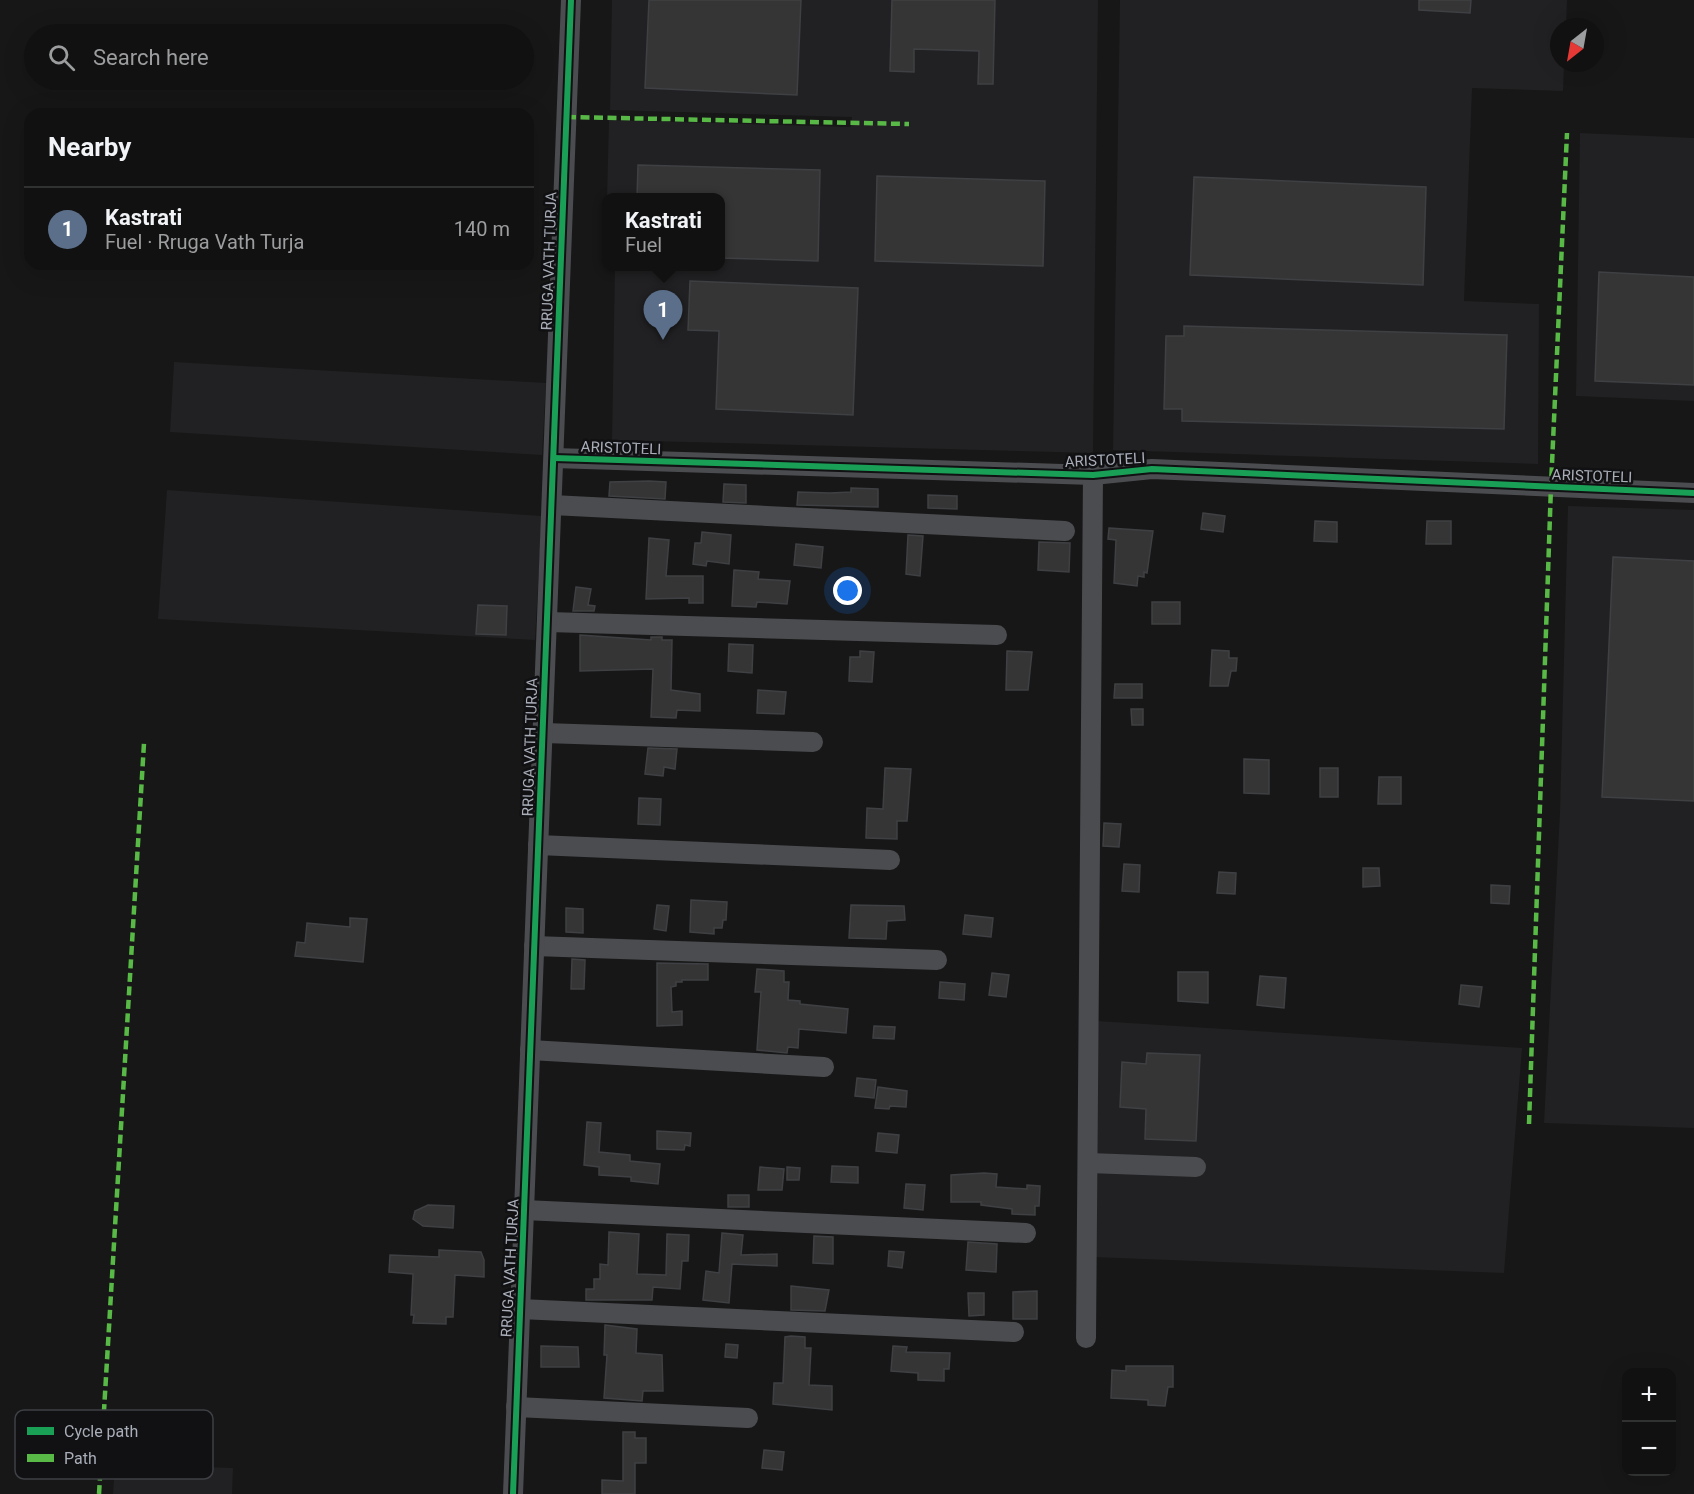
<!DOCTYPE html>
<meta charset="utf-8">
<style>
body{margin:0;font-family:Roboto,sans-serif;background:#1a1a1a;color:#f1f3f6}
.controls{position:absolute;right:18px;bottom:18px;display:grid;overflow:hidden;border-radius:12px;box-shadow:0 6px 24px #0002}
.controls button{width:54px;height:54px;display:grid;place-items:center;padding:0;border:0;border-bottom:2px solid #303131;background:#111;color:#f1f3f6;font:30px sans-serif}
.compass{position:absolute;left:1550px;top:18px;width:54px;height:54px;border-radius:50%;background:#111;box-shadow:0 6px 24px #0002;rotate:211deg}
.you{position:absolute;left:848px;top:591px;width:21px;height:21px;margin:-15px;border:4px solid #fff;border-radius:50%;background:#1a73e8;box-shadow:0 0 0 9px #1a73e833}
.badge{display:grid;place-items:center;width:39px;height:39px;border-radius:50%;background:#0b8043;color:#fff;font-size:20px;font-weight:700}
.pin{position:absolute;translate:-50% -50px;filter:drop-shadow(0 2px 3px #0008)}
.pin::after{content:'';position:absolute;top:32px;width:21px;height:18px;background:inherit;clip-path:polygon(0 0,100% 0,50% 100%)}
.popup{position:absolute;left:602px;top:193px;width:123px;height:78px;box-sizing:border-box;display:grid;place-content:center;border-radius:12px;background:#111;filter:drop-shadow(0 2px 4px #0005);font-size:20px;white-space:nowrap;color:#9c9d9f}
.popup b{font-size:22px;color:#f1f3f6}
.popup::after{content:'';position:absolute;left:50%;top:100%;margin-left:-12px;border:12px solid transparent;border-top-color:#111}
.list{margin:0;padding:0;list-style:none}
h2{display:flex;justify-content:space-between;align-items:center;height:78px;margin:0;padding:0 24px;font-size:26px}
h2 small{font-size:20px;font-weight:400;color:#9c9d9f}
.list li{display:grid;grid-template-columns:39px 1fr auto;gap:18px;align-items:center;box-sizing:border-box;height:84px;padding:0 24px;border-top:2px solid #303131}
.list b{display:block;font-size:22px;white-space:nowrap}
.list p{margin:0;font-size:20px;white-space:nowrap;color:#9c9d9f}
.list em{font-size:20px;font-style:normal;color:#9c9d9f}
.icon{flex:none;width:33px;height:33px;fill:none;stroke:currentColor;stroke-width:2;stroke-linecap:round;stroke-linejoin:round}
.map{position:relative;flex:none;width:1694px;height:1494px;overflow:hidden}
.search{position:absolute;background:#111;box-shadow:0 6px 24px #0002;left:24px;top:24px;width:510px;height:66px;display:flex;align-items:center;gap:15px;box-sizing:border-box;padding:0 21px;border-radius:33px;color:#9c9d9f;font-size:22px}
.panel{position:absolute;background:#111;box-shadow:0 6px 24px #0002;left:24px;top:108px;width:510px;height:162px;border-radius:18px}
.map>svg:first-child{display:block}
.built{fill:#212123}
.building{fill:#353536;stroke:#3f4043;stroke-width:1.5}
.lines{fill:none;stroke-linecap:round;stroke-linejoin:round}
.minor{stroke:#4b4c50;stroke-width:20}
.quiet{stroke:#58b947;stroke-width:4.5;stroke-dasharray:9 4.5;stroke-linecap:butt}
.cycleway-casing{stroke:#111113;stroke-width:10}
.cycleway{stroke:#1a9f57;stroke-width:6}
.labels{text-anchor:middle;stroke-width:5;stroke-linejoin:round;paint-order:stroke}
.street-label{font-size:15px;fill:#a8adb8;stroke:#111113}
.key{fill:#111113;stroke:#3e4045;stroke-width:1.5}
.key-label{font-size:16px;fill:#a8adb8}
</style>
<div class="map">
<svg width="1694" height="1494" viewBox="0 0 1694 1494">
<rect width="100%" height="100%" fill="#171717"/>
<!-- built -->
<g class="built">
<path d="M612,0H1098L1093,453L612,440L615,267L720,266V198H607L609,120L851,127L852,117L610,110Z"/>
<path d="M1120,0H1567L1566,27H1559V63H1564L1563,91L1472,88L1464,301L1539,304L1538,464L1113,450Z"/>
<path d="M1580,133L1694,138V401L1576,396Z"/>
<path d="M174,362L546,383L542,455L170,432Z"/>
<path d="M167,490L542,516L535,640L158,619Z"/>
<path d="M1568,506L1694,510V1128L1544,1123L1560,812Z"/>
<path d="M1097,1021L1522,1048L1504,1273L1093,1257Z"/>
<path d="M115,1464L233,1468L232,1494H113Z"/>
</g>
<!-- building -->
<g class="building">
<path d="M649,0H801L797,95L645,88Z"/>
<path d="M892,0H995L993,84H978L979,51L914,49V72L890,71Z"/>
<path d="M1419,0H1471L1470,13L1419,10Z"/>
<path d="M638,165L820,170L818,261L720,258V198H637Z"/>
<path d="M877,176L1045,181L1043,266L875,261Z"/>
<path d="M1194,177L1426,187L1423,285L1190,275Z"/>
<path d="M1599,272L1694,277V385L1595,381Z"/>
<path d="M690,281L858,288L853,415L716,409L719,331L688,330Z"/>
<path d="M1184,326L1507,335L1504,429L1182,421V409H1164L1166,336H1184Z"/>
<path d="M649,481L666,482L665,499L609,496L610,482Z"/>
<path d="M724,484L746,485V503L723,502Z"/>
<path d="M851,488L878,489V507L797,505L798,492L830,493L851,492Z"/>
<path d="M928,495L957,496V509L928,508Z"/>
<path d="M1203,513L1225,516L1223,532L1201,529Z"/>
<path d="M1315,521L1337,522V542L1314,541Z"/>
<path d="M1427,521H1451V544H1426Z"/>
<path d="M1109,528L1153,531L1147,573L1144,572V577L1138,576L1137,586L1114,583L1116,540L1108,539Z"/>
<path d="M702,532L731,535L729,564L707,561L706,566L693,564L695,543H701Z"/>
<path d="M908,535L923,536L920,576L906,574Z"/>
<path d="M649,538L669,540L666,576H703V603H689V598L646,599Z"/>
<path d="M1039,542L1070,543L1069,572L1038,570Z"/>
<path d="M796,544L823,547L821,568L794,565Z"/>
<path d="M1613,557L1694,561V801L1602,797Z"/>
<path d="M734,570L759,572L758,579L790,581L787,604L757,602L756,607L732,606Z"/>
<path d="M576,587L591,589L588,605L595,606L594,611H573Z"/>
<rect x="1152" y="602" width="28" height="22"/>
<path d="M478,605L507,606L506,635L476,634Z"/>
<path d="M580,635L651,640V637H662V640H672L671,690L700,694V711L677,710L676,718L651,717L653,669L580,671Z"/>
<path d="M729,644L753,645L752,673L728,671Z"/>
<path d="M1212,650L1229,651V658H1237L1236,671H1231L1228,686H1210Z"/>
<path d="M860,651L874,652L872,682L849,681L850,657H860Z"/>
<path d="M1007,651L1032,652L1028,690H1006Z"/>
<path d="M1115,684H1142V698H1114Z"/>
<path d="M758,690L786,692L784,714L757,713Z"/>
<path d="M1131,709H1143V725H1132Z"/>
<path d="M648,748L677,749L675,769L664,767L663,776L645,774Z"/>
<path d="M1244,759L1269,760V794L1244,793Z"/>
<path d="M885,768L911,769L907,821H897V839L866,838L867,808L883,809Z"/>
<rect x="1320" y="768" width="18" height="29"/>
<path d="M1379,777H1401V804H1378Z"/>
<path d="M639,798L661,799L660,825L638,824Z"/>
<path d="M1104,823L1121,824L1119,847L1103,846Z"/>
<path d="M1124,864L1140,865L1139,892L1122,891Z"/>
<path d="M1363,868H1379L1380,886L1363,887Z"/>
<path d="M1219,872L1236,873L1235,894L1217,893Z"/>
<path d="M1491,885L1510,886L1509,904L1491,903Z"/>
<path d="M691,900L727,902L726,920H723L722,928H714V934L690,932Z"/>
<path d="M657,905L669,906L666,931L654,929Z"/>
<path d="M851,905L904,906L905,920L887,921L886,939L849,938Z"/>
<path d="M566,908L583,909V933L566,932Z"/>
<path d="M965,915L993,918L991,937L963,934Z"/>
<path d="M350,918L367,919L363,962L295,956L297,942L305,943L307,923L350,927Z"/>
<path d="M572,959L585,960L584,989H571Z"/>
<path d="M657,963L708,964V980H682V982H676V986L671,987L672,1012L682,1011V1025L657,1026Z"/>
<path d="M757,969L784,971V982H789L788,1000L800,1001V1004L848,1009L846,1033L799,1029L798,1048L788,1047L787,1053L757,1050L761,992H755Z"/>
<path d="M1178,972H1208V1003L1178,1001Z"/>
<path d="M992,973L1009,975L1006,997L989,995Z"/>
<path d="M1260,976L1286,978L1284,1008L1257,1005Z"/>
<path d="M940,982L965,984L964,1000L939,998Z"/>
<path d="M1461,985L1482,987L1479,1007L1459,1004Z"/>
<path d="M874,1026L895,1027L894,1039L873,1038Z"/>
<path d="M1147,1053L1200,1055L1196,1141L1145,1139L1146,1109L1120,1107L1122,1062L1146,1064Z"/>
<path d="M857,1078L876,1080L874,1098L855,1096Z"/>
<path d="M878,1087L907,1091L906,1107L890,1106L889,1109L875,1108Z"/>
<path d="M587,1122L601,1123L599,1152L630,1155V1161L660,1164L658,1184L631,1181V1177L599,1175V1167L584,1165Z"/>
<path d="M657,1131L691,1133L690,1146L685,1145L684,1150L657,1149Z"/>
<path d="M878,1133L899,1135L897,1153L876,1151Z"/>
<path d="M832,1166L858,1167V1183L831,1182Z"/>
<path d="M760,1167L784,1169L782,1190H758Z"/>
<path d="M787,1167L800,1168L799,1180H787Z"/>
<path d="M984,1173L997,1174L996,1187L1027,1189V1185L1040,1186L1039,1206H1035V1215L1012,1214V1209L981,1205V1202H951V1175Z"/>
<path d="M906,1184L925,1185L923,1210L904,1208Z"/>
<rect x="728" y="1195" width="21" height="12"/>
<path d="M428,1205L454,1206L453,1228L423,1226L413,1219L415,1211Z"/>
<path d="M609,1232L639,1234L637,1274L666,1275L667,1234L689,1235L688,1261H682L680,1289L653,1287L652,1300H586V1289H594V1279H600V1264L608,1265Z"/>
<path d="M722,1233L743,1235L741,1255L777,1254V1266L732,1264L729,1303L703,1300L706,1271L719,1273Z"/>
<path d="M814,1236L833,1237V1264L813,1263Z"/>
<path d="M968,1242L997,1244L996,1272L966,1270Z"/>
<path d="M439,1250L481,1252L484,1260V1277L455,1275L453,1317H446V1324L413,1323L414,1315H411L413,1274L389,1272L390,1255L439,1257Z"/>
<path d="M889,1251L904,1252L902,1268L888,1266Z"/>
<path d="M791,1286L829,1290L825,1311L791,1310Z"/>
<path d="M1037,1291V1319H1013V1292Z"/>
<path d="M968,1293H984V1315L969,1316Z"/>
<path d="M605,1325L637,1329L636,1353L662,1355L663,1391H643L642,1401L604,1398L607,1355H604Z"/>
<path d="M791,1336L805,1337V1348H811L809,1385L832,1386V1410L773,1404L774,1383H783L785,1337Z"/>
<path d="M726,1344L738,1345L737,1358L725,1357Z"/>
<path d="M541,1346L578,1347L579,1367H541Z"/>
<path d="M893,1346L907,1347L906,1352L950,1353L949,1369H944V1381L918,1380V1373L891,1371Z"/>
<path d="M1126,1366H1173V1387H1168L1165,1406L1148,1405V1400L1111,1398L1112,1370L1126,1371Z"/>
<path d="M623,1432H635V1438H646V1463H635V1494H602V1480L623,1481Z"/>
<path d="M764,1450L784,1452L782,1470L762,1468Z"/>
</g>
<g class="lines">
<!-- minor -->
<g class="minor">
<path d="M554,458L1093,475L1152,469L1694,493"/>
<path d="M552,505L1065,531"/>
<path d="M548,622L997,635"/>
<path d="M544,733L813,742"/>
<path d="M538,845L890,860"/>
<path d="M534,946L937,960"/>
<path d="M530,1050L824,1067"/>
<path d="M1089,1163L1196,1167"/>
<path d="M524,1210L1026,1233"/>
<path d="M520,1309L1014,1332"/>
<path d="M1086,1338L1093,475"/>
<path d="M516,1407L748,1418"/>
<path d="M513,1494L571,0"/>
</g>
<!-- quiet -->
<g class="quiet">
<path d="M567,117L909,124"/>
<path d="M1529,1124L1551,486L1567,133"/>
<path d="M99,1494L144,743"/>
</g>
<!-- cycleway casing -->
<g class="cycleway-casing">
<g id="cycleway">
<path d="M554,458L1093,475L1152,469L1694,493"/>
<path d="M513,1494L571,0"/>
</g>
</g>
<!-- cycleway -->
<use href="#cycleway" class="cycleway"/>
</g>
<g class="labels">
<!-- street labels -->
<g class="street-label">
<text transform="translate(549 261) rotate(-88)" y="5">RRUGA VATH TURJA</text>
<text transform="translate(621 448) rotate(2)" y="5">ARISTOTELI</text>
<text transform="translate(1105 460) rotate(-3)" y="5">ARISTOTELI</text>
<text transform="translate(1592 476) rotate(2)" y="5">ARISTOTELI</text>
<text transform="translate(530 747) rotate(-88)" y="5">RRUGA VATH TURJA</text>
<text transform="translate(510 1268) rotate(-87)" y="5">RRUGA VATH TURJA</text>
</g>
</g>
<!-- legend -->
<rect x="15" y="1410" width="198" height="69" rx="9" class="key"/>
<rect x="27" y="1427" width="27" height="8" fill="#1a9f57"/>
<rect x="27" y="1454" width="27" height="8" fill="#58b947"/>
<g class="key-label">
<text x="64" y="1437">Cycle path</text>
<text x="64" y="1464">Path</text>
</g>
</svg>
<div class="controls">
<button>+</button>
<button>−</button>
</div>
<svg class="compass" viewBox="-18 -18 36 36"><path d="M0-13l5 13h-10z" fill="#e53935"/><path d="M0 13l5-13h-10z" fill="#9c9d9f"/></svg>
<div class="you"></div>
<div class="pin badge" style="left:663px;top:340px;background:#5c6f8a">1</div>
<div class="popup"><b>Kastrati</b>Fuel</div>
<div class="search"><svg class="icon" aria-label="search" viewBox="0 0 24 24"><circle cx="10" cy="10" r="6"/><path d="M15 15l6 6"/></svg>Search here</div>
<section class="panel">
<h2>Nearby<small></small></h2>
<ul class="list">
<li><span class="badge" style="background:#5c6f8a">1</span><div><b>Kastrati</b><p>Fuel · Rruga Vath Turja</p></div><em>140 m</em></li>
</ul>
</section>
</div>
